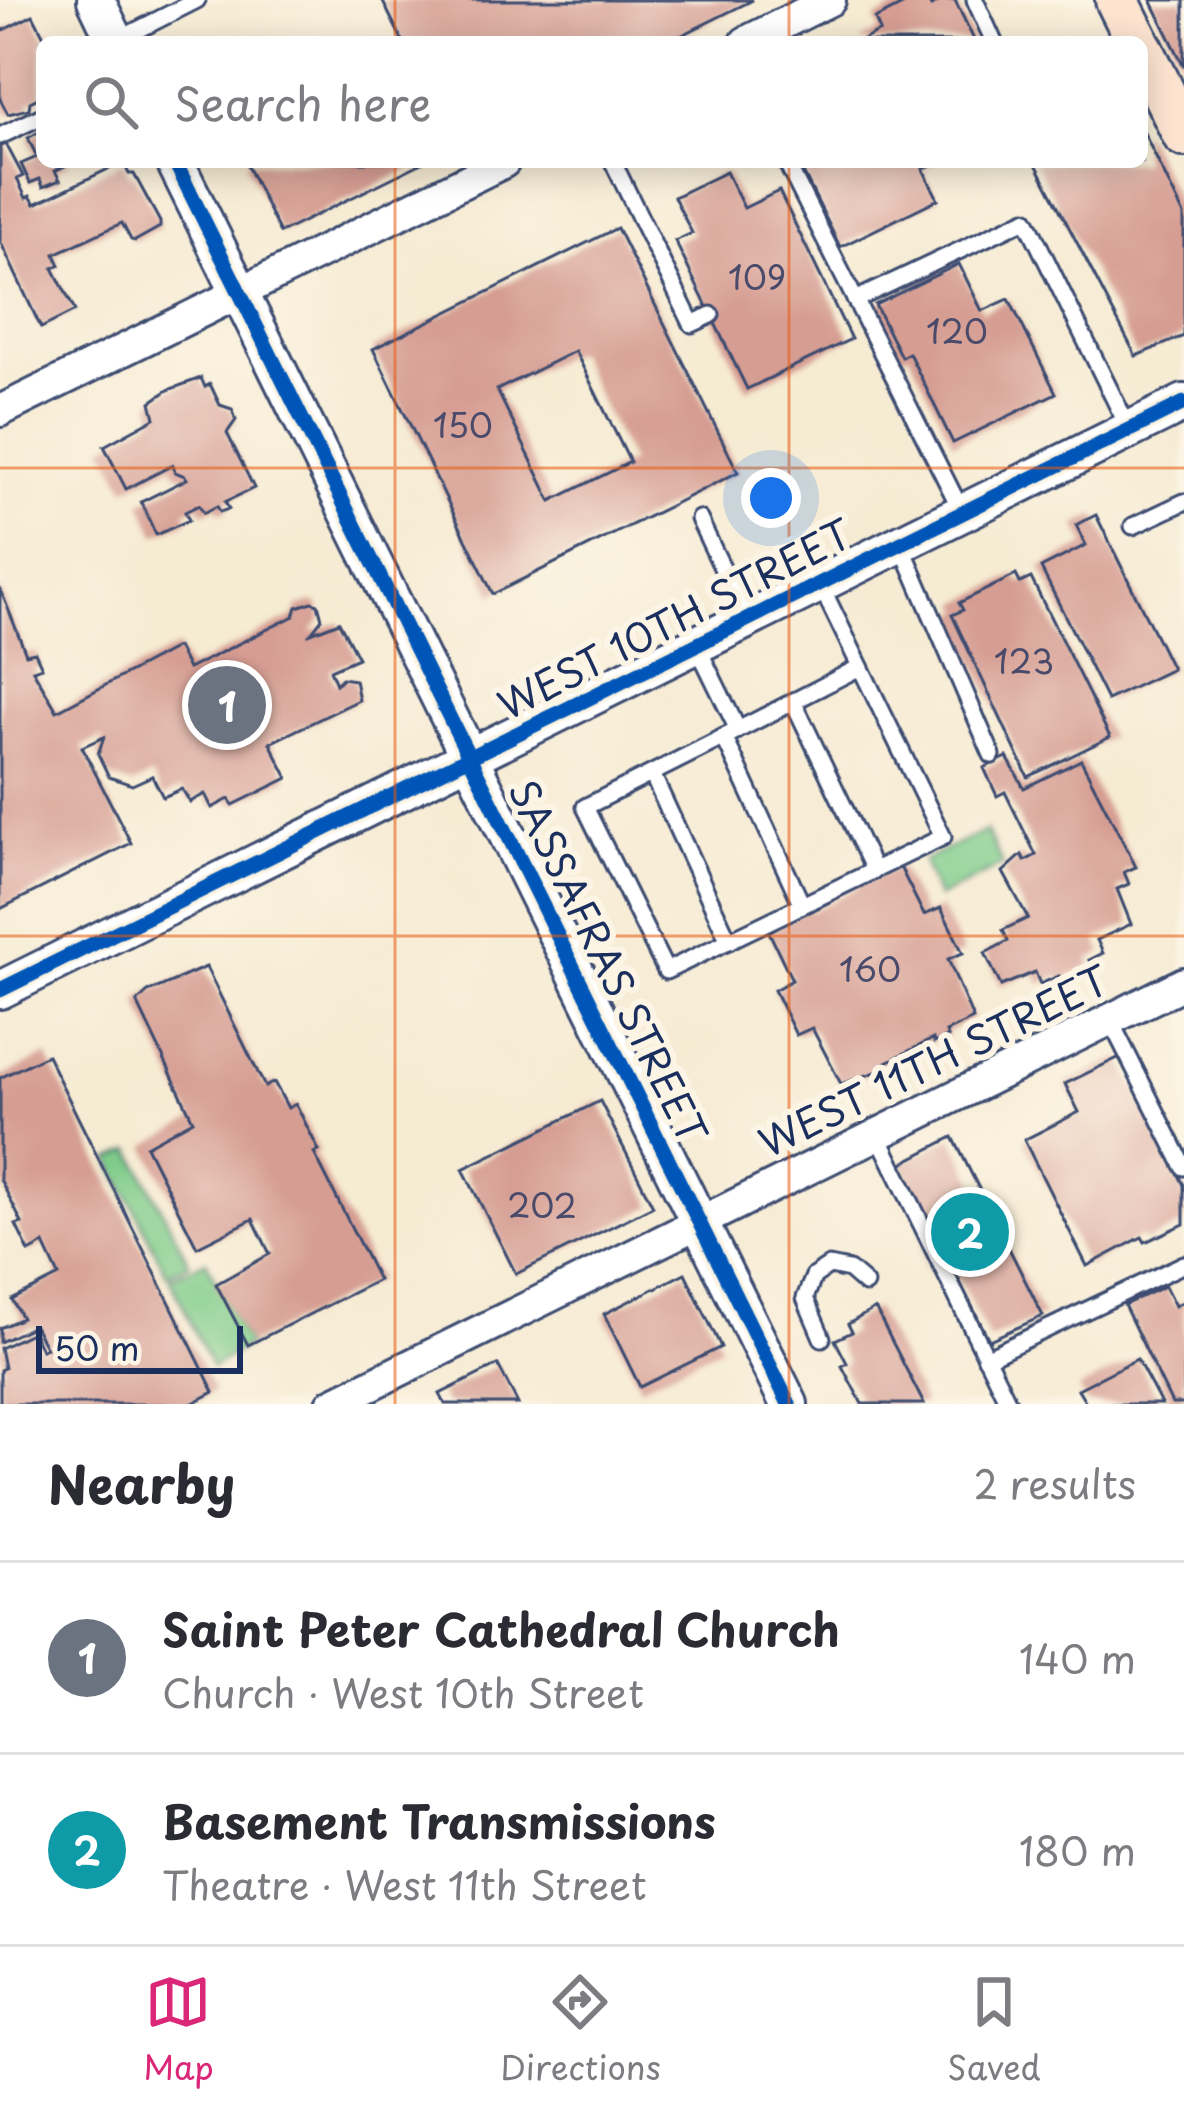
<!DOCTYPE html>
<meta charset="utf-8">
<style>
body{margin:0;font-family:"Playpen Sans",sans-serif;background:#f2f2f3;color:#2b2b33}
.scale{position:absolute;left:36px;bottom:30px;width:207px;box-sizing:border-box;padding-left:12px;border:6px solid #1b2f5e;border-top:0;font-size:33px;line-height:42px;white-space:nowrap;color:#1b2f5e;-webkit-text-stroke:9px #fcf5e5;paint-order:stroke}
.you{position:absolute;left:771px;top:498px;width:42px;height:42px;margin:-30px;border:9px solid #fff;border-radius:50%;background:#1a73e8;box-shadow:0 0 0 18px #1a73e833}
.badge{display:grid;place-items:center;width:78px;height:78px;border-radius:50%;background:#db2777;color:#fff;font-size:39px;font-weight:700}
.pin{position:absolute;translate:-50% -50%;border:6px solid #fff;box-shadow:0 3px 12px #0006}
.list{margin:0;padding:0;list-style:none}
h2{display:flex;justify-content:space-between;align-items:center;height:156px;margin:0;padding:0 48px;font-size:51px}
h2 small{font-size:39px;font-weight:400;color:#7c7c81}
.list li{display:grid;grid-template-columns:78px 1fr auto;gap:36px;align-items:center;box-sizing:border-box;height:192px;padding:0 48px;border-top:3px solid #e1e1e2}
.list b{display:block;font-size:45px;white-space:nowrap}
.list p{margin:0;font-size:39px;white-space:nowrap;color:#7c7c81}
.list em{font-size:39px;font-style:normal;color:#7c7c81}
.icon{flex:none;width:66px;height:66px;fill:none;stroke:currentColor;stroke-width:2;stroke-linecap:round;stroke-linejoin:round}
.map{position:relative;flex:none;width:1184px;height:1404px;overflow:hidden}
.search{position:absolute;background:#fff;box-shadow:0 6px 30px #0003;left:36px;right:36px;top:36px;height:132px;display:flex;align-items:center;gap:30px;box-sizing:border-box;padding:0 42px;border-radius:18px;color:#7c7c81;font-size:45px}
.sheet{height:540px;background:#fff}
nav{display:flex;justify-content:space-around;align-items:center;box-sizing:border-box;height:168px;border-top:3px solid #e1e1e2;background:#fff;font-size:33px;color:#7c7c81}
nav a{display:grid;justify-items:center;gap:6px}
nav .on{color:#db2777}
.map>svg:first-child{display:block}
.green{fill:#7fcc8a;stroke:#4d7e74;stroke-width:3}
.building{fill:#d69d93;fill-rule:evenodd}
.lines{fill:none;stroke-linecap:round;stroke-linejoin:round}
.service-casing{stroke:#3c4b70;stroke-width:21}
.minor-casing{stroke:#3c4b70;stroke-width:36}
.tertiary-casing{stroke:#3c4b70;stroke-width:42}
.secondary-casing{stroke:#3c4b70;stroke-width:48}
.service{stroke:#fff;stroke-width:15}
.minor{stroke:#fff;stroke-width:30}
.tertiary{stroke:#fff;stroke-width:36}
.secondary{stroke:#fde4d1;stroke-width:42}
.cycleway-casing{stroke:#fcf5e5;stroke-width:22}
.cycleway{stroke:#0057b8;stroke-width:15}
.grid{fill:none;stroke:#e8590c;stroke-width:3;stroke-opacity:0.55}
.labels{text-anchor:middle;stroke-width:12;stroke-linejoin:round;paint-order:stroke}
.number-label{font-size:33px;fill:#4a4a6b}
.street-label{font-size:39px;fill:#1b2f5e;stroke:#fcf5e5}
</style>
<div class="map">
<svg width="1184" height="1404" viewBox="0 0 1184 1404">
<rect width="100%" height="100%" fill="#fcf5e5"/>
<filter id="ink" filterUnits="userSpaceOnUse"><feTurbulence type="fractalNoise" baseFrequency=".00833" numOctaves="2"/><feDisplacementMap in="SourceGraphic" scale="24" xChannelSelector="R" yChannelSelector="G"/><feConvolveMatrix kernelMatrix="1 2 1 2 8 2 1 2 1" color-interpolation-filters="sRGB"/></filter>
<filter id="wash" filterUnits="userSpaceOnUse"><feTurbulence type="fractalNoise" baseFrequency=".004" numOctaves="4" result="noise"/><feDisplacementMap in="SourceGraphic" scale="48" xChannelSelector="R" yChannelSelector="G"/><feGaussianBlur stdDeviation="2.7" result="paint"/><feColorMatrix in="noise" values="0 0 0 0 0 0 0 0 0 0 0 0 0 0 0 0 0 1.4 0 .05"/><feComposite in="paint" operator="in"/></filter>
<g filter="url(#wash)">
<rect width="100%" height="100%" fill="#f6ebd3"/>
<!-- green -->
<g class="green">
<path d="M986,831L1003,865L937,898L923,861Z"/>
<path d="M132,1150L189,1263L167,1275L110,1159Z"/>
<path d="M206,1261L248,1345L212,1368L170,1278Z"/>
</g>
<g id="blocks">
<!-- building -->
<g class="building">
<path d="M382,0H753L668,42H403Z"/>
<path d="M912,0H927L931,6L942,0H955L975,42H859L880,31L875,19Z"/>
<path d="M1151,0H1184V66Z"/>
<path d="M33,15L47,42H42V96L30,102L29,109L8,114L0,99V32Z"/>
<path d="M1142,129L1184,215V336L1136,356L1035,162H1142Z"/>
<path d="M42,130V162H73L55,171L60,180L43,187L40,179L30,183L21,164L37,157L28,138Z"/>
<path d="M6,144L23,176L17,179L26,198L30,196L35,204L123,162L129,174H134L160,222V227L135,241L131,240L122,223L55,254L60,265L53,268L75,311L41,328L0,241V147Z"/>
<path d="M245,162H424L280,233Z"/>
<path d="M798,162H938L923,169L938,199L840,247Z"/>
<path d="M726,172L744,208L779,191L851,339L747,389L675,241L692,233L674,197Z"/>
<path d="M617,228L738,472L493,594L373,349ZM575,351L630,462L551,501L497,390Z"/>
<path d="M959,264L982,311L1009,299L1056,393L953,443L909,353L901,357L875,305Z"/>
<path d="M201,378L205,387L210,384L220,405L232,409L236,420L227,433L254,488L225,502L229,509L220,512L217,506L204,513L199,505L185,512L189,520L156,535L141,502L187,479L185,476L175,472L173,465L126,489L104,446L155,418L151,402L168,390Z"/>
<path d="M1096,515L1172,669L1107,700L1041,568L1086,545L1076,525Z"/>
<path d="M1016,575L1020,583L1031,578L1110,737L1028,777L952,615L963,610L959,603Z"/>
<path d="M0,588L26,654L35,652L42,667L33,670L57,711L177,647L188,669L294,616L297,607L312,602L318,604L322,619L311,633L339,622L358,658L330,670L336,684L342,678L355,680L359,700L270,743L288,778L233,805L229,799L212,808L205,794L190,802L182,789L163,797L152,776L132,785L109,777L98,754L104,737L82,747L131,843L0,909Z"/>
<path d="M1007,757L1024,788L1081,760L1136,867L1124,872L1129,884L1117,889L1131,924L1097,940L1103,953L1089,960L1092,965L1061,981L1059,976L1040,984L1035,972L1001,986L985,953L1008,941L1003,930L1028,918L1003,872L1022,855L1025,861L1036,855L1005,792L997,796L984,768Z"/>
<path d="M900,867L924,915L941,908L963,953L948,959L973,1019L946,1032L948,1037L934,1043L933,1039L883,1064L885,1069L841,1084L812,1028L796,1035L774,990L792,980L769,932L808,908L810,912L859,887L858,884Z"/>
<path d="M206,967L265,1087L274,1082L288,1108L296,1104L319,1151L314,1153L378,1280L248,1345L216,1284L270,1254L253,1219L197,1247L146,1146L193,1120L137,1002L148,992Z"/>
<path d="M47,1055L214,1392L191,1404H0V1370L4,1368L0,1348L33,1332L41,1350L46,1348L34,1326L0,1342V1328L22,1318L12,1300L59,1276L44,1244L29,1252L16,1225L22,1223L0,1179V1078Z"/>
<path d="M1120,1057L1184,1185V1224L1145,1242L1142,1237L1087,1266L1024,1140L1079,1112L1065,1084Z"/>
<path d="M600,1101L653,1206L516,1274L463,1169Z"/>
<path d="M953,1137L1043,1316L989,1340L901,1164Z"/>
<path d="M685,1273L721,1347L640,1387L604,1314Z"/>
<path d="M1165,1286L1175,1306L1184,1301V1404H1172L1124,1305Z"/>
<path d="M874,1309L876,1310L924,1404H862L842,1366L847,1363L835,1340L852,1332L848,1324Z"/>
<path d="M1137,1359L1161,1404H1087L1078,1389Z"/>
<path d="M498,1365L518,1404H445L440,1394Z"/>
</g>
</g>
</g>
<g filter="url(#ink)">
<use href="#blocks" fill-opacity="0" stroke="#3c4b70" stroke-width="3"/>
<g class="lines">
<!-- service casing -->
<g class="service-casing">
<g id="service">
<path d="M975,0L994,42"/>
<path d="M116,41L197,0"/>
<path d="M0,136L42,116"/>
<path d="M613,162L692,324L711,315"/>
<path d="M786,162L961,510"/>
<path d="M855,300L1026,219L1128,427"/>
<path d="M699,519L746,618"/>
<path d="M1133,526L1184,502"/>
<path d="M901,544L992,755"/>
<path d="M697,646L738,730L585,807L666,971L943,837L820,584"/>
<path d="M793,701L874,870"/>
<path d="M738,730L860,667"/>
<path d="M724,737L802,905"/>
<path d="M652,774L729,941"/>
<path d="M1110,1020L1184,1167"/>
<path d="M877,1133L1009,1404"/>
<path d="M822,1338L805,1298L814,1276L829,1266L849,1270L865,1284"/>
<path d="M986,1358L1184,1264"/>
</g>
</g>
<!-- minor casing -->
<g class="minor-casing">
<g id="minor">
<path d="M746,42L830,0"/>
<path d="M0,411L504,162"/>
<path d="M332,1404L1184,983"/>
</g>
</g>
<!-- tertiary casing -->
<g class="tertiary-casing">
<g id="tertiary">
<path d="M96,0L116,42"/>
<path d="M175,162L789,1404"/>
<path d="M0,990L1184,403"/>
</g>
</g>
<!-- secondary casing -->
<g class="secondary-casing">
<g id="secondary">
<path d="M1117,0L1138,42"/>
<path d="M1142,49L1184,135"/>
</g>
</g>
<!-- service -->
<use href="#service" class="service"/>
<!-- minor -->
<use href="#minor" class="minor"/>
<!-- tertiary -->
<use href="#tertiary" class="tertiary"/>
<!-- secondary -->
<use href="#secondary" class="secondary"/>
<!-- cycleway casing -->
<g class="cycleway-casing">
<g id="cycleway">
<path d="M175,162L789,1404"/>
<path d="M0,990L1184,403"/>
</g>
</g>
<!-- cycleway -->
<use href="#cycleway" class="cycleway"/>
</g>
</g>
<!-- grid -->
<path class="grid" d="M395,0V42M789,0V42M395,162V1404M789,162V1404M0,468H1184M0,936H1184"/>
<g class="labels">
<!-- number labels -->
<g class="number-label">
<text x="757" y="290">109</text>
<text x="957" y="344">120</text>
<text x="463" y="438">150</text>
<text x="1024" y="674">123</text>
<text x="870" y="982">160</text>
<text x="542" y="1218">202</text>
</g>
<!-- street labels -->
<g class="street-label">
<text transform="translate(675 620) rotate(-27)" y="14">WEST 10TH STREET</text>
<text transform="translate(607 962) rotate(64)" y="14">SASSAFRAS STREET</text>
<text transform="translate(934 1062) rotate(-26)" y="14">WEST 11TH STREET</text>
</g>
</g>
</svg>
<div class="scale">50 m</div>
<div class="you"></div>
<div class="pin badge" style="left:227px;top:705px;background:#6b7280">1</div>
<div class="pin badge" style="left:970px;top:1232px;background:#0f9aa8">2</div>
<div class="search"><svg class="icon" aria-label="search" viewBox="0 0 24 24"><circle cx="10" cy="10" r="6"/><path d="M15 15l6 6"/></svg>Search here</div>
</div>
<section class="sheet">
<h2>Nearby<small>2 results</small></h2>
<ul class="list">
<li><span class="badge" style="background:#6b7280">1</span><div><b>Saint Peter Cathedral Church</b><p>Church · West 10th Street</p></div><em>140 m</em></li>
<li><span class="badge" style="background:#0f9aa8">2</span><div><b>Basement Transmissions</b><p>Theatre · West 11th Street</p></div><em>180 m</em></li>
</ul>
</section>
<nav>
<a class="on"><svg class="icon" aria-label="map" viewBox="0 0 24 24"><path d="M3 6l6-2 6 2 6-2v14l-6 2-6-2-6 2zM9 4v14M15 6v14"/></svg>Map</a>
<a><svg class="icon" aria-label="directions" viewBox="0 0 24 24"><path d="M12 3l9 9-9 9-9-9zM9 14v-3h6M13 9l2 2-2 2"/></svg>Directions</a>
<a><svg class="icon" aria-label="saved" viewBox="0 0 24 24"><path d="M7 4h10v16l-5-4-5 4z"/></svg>Saved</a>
</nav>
